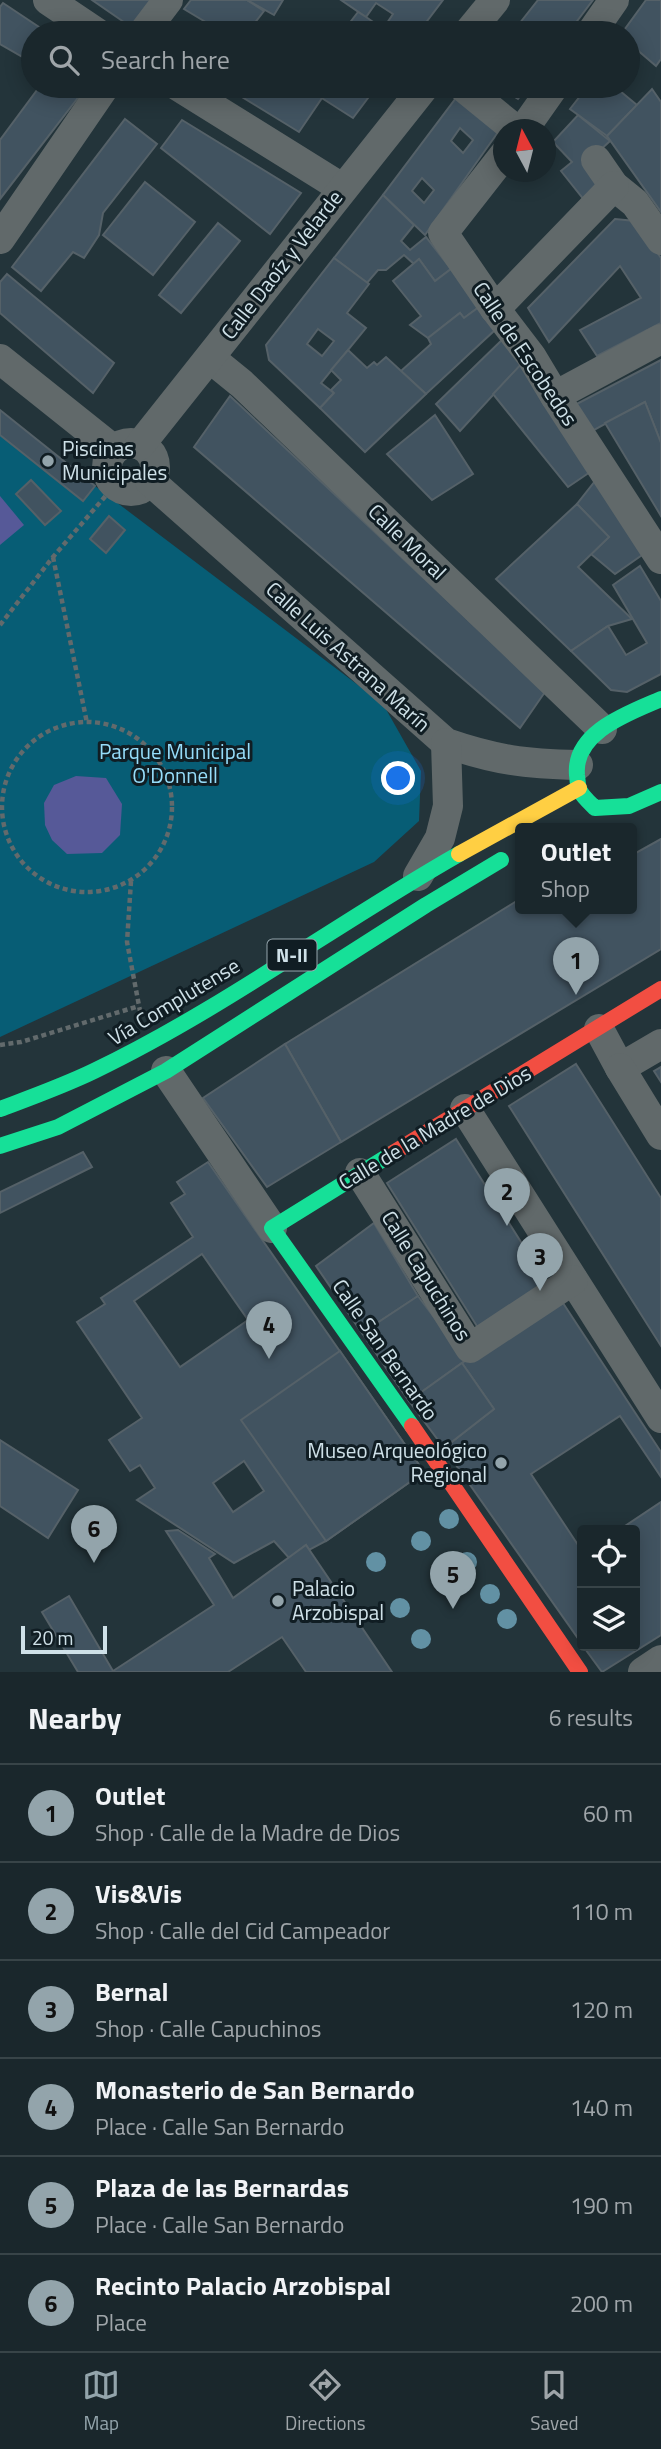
<!DOCTYPE html>
<meta charset="utf-8">
<style>
body{margin:0;font-family:"Titillium Web",sans-serif;background:#273338;color:#f1f3f6}
.controls{position:absolute;right:21px;bottom:21px;display:grid;overflow:hidden;border-radius:7px;box-shadow:0 4px 18px #0003}
.controls button{width:63px;height:63px;display:grid;place-items:center;padding:0;border:0;border-bottom:2px solid #384448;background:#1a272c;color:#f1f3f6;font:35px sans-serif}
.compass{position:absolute;left:493px;top:119px;width:63px;height:63px;border-radius:50%;background:#1a272c;box-shadow:0 4px 18px #0003;rotate:353deg}
.scale{position:absolute;left:21px;bottom:18px;width:86px;box-sizing:border-box;padding-left:7px;border:4px solid #cfe1e8;border-top:0;font-size:19px;line-height:24px;white-space:nowrap;color:#cfe1e8;-webkit-text-stroke:5px #101d23;paint-order:stroke}
.you{position:absolute;left:399px;top:779px;width:24px;height:24px;margin:-18px;border:5px solid #fff;border-radius:50%;background:#1a73e8;box-shadow:0 0 0 10px #1a73e833}
.badge{display:grid;place-items:center;width:46px;height:46px;border-radius:50%;background:#93a4ab;color:#111;font-size:23px;font-weight:700}
.pin{position:absolute;translate:-50% -58px;filter:drop-shadow(0 2px 4px #0008)}
.pin::after{content:'';position:absolute;top:37px;width:24px;height:21px;background:inherit;clip-path:polygon(0 0,100% 0,50% 100%)}
.popup{position:absolute;left:515px;top:823px;width:122px;height:91px;box-sizing:border-box;display:grid;place-content:center;border-radius:7px;background:#1a272c;filter:drop-shadow(0 2px 5px #0005);font-size:23px;white-space:nowrap;color:#9fa5a9}
.popup b{font-size:26px;color:#f1f3f6}
.popup::after{content:'';position:absolute;left:50%;top:100%;margin-left:-14px;border:14px solid transparent;border-top-color:#1a272c}
.list{margin:0;padding:0;list-style:none}
h2{display:flex;justify-content:space-between;align-items:center;height:91px;margin:0;padding:0 28px;font-size:30px}
h2 small{font-size:23px;font-weight:400;color:#9fa5a9}
.list li{display:grid;grid-template-columns:46px 1fr auto;gap:21px;align-items:center;box-sizing:border-box;height:98px;padding:0 28px;border-top:2px solid #384448}
.list b{display:block;font-size:26px;white-space:nowrap}
.list p{margin:0;font-size:23px;white-space:nowrap;color:#9fa5a9}
.list em{font-size:23px;font-style:normal;color:#9fa5a9}
.icon{flex:none;width:38px;height:38px;fill:none;stroke:currentColor;stroke-width:2;stroke-linecap:round;stroke-linejoin:round}
.map{position:relative;flex:none;width:661px;height:1672px;overflow:hidden}
.search{position:absolute;background:#1a272c;box-shadow:0 4px 18px #0003;left:21px;right:21px;top:21px;height:77px;display:flex;align-items:center;gap:18px;box-sizing:border-box;padding:0 24px;border-radius:38px;color:#9fa5a9;font-size:26px}
.sheet{height:679px;background:#1a272c}
nav{display:flex;justify-content:space-around;align-items:center;box-sizing:border-box;height:98px;border-top:2px solid #384448;background:#1a272c;font-size:19px;color:#9fa5a9}
nav a{display:grid;justify-items:center;gap:4px}
nav .on{color:#93a4ab}
.map>svg:first-child{display:block}
.green{fill:#075d75}
.water{fill:#565998}
.building{fill:#415360;stroke:#556168;stroke-width:2;fill-rule:evenodd}
.lines{fill:none;stroke-linecap:round;stroke-linejoin:round}
.path{stroke:#626a6c;stroke-width:4.5;stroke-dasharray:5 3.5;stroke-linecap:butt}
.street{stroke:#61696a;stroke-width:30}
.fast{stroke:#16e098;stroke-width:16}
.slow{stroke:#ffcf43;stroke-width:16}
.jam{stroke:#f24e42;stroke-width:16}
.tree{fill:#6291a4}
.poi-dot{fill:#93a4ab;stroke:#101d23;stroke-width:2.5}
.labels{text-anchor:middle;stroke-width:6;stroke-linejoin:round;paint-order:stroke}
.shield{fill:#101d23;stroke:#96a6ad;stroke-width:2}
.shield-label{font-size:19px;font-weight:bold;fill:#cfe1e8}
.street-label{font-size:21px;fill:#cfe1e8;stroke:#101d23}
.poi-label{font-size:21px;fill:#cfe1e8;stroke:#101d23;text-anchor:start}
.park-label{font-size:21px;fill:#96ddfa;stroke:#101d23}
</style>
<div class="map">
<svg width="661" height="1672" viewBox="0 0 661 1672">
<rect width="100%" height="100%" fill="#23343a"/>
<!-- green -->
<path class="green" d="M0,410L95,486L383,704L421,771L419,821L374,862L0,1037Z"/>
<!-- water -->
<g class="water">
<path d="M0,496L24,525L0,545Z"/>
<path d="M76,776L106,778L122,804L120,835L102,853L67,854L52,840L45,825L44,803L54,785Z"/>
</g>
<!-- building -->
<g class="building">
<path d="M92,0H157L134,29Z"/>
<path d="M191,0H247L264,11L247,33H224L184,9Z"/>
<path d="M247,0H283L274,15Z"/>
<path d="M341,0H443L418,33H389L383,29L393,14L376,3L366,17Z"/>
<path d="M538,0H593L568,33H512Z"/>
<path d="M646,0H661V59L656,66L628,42V33H622Z"/>
<path d="M3,3L48,33H33V63L0,44V7Z"/>
<path d="M358,12L366,17L389,33H342Z"/>
<path d="M40,86H87L0,199V140Z"/>
<path d="M224,86H302L322,98L299,132Z"/>
<path d="M303,86H377L353,118Z"/>
<path d="M498,86H528L518,99Z"/>
<path d="M588,86H614L637,105L607,136L570,109Z"/>
<path d="M652,89L661,102V212L607,136Z"/>
<path d="M459,94L501,128L425,235L383,195ZM460,128L473,140L463,153L451,141ZM422,178L434,190L424,203L412,191Z"/>
<path d="M578,115L610,141L586,163L603,185L585,201L561,171L572,162L553,142Z"/>
<path d="M125,119L157,144L103,213L99,235L84,258L73,252L41,291L12,267Z"/>
<path d="M182,120L301,193L270,234L161,148Z"/>
<path d="M145,182L195,222L153,275L103,235Z"/>
<path d="M383,195L414,225L401,241L410,250L426,237L451,269L435,281L419,259L414,264L404,255L386,270H378L367,283L334,258Z"/>
<path d="M615,219L635,221L661,258V323L597,356L580,330L641,298L620,266L549,342L528,308Z"/>
<path d="M218,223L240,241L181,313L159,295Z"/>
<path d="M334,258L369,284L347,313L366,328L321,383L334,393L320,408L269,360L266,345ZM318,329L334,341L322,356L307,344Z"/>
<path d="M419,259L435,281L451,269L479,307L464,318L460,313L428,338L410,325L421,316L393,281Z"/>
<path d="M7,274L114,363L93,393L0,313V282Z"/>
<path d="M479,307L495,330L426,394L401,371L431,344L428,338L460,313L464,318Z"/>
<path d="M506,336L526,359L460,431L436,404Z"/>
<path d="M348,350L367,368L374,362L377,365L386,357L426,394L365,452L320,408L334,393L331,390L341,380L331,370Z"/>
<path d="M526,359L596,468L568,487L493,394Z"/>
<path d="M661,360V443L645,402L585,435L569,408Z"/>
<path d="M230,396L545,692L520,728L194,447Z"/>
<path d="M645,402L661,443V516L605,423Z"/>
<path d="M0,410L95,486L83,501L0,435Z"/>
<path d="M435,415L473,474L432,500L387,454Z"/>
<path d="M599,476L645,553L615,574L591,554L609,537L577,504Z"/>
<path d="M31,480L61,511L45,525L16,494Z"/>
<path d="M577,504L609,537L578,567L632,619L608,626L571,651L496,579Z"/>
<path d="M109,516L125,530L106,553L90,539Z"/>
<path d="M640,566L661,601V674L627,692L611,690L571,651L608,626L626,655L647,643L613,585Z"/>
<path d="M661,839V949L341,1142L285,1044L520,899V909H632V855Z"/>
<path d="M285,1044L341,1142L267,1187L203,1098Z"/>
<path d="M576,1064L661,1198V1346L509,1106Z"/>
<path d="M661,1067V1082L654,1071Z"/>
<path d="M456,1139L550,1288L480,1331L387,1183Z"/>
<path d="M83,1152L92,1167L0,1213V1192Z"/>
<path d="M208,1162L424,1472L326,1541L309,1550L306,1545L289,1558L274,1541L234,1563L137,1500L155,1488L140,1465L130,1471L109,1440L142,1418L77,1322L105,1304L101,1298L193,1237L171,1203L185,1194L177,1182ZM202,1254L248,1320L180,1367L134,1301ZM244,1461L264,1491L233,1512L213,1483Z"/>
<path d="M374,1223L418,1296L362,1333L316,1266Z"/>
<path d="M418,1296L466,1360L409,1401L362,1333Z"/>
<path d="M561,1300L661,1452V1477L620,1416L531,1474L582,1551V1644L444,1448L494,1409L462,1363Z"/>
<path d="M340,1351L424,1472L326,1541L241,1420Z"/>
<path d="M462,1363L494,1409L444,1448L409,1401Z"/>
<path d="M0,1440L78,1490L48,1538L0,1506Z"/>
<path d="M661,1502V1635L602,1672L583,1646H635V1530H619Z"/>
<path d="M178,1530L215,1554L209,1558L233,1598L306,1545L392,1672H306L282,1637L228,1672H78L42,1612L69,1596L113,1671L214,1605L166,1531Z"/>
</g>
<g class="lines">
<!-- path -->
<g class="path">
<path d="M53,557L87,723"/>
<path d="M0,625L53,557L115,485"/>
<circle cx="87" cy="807" r="85"/>
<path d="M131,881L127,942L140,1011"/>
<path d="M0,1045L21,1042L139,1006"/>
</g>
<!-- street -->
<g class="street">
<path d="M48,0L97,33"/>
<path d="M143,33L168,0"/>
<path d="M468,33L495,0"/>
<path d="M591,33L614,0"/>
<path d="M178,86L342,188"/>
<path d="M462,86L516,130"/>
<path d="M523,130L554,86"/>
<path d="M504,155L443,233L495,309L531,356L555,396L661,559"/>
<path d="M596,160L614,186L635,203L661,240"/>
<path d="M0,239L105,86"/>
<path d="M495,309L614,186"/>
<path d="M210,358L242,384L602,729"/>
<path d="M0,359L114,450"/>
<path d="M555,396L661,339"/>
<circle cx="131" cy="467" r="24"/>
<path d="M140,445L425,86"/>
<path d="M150,481L446,743C495,760 526,764 578,765"/>
<path d="M418,876L440,838L448,806L446,743"/>
<path d="M599,1029L620,1068L661,1044"/>
<path d="M620,1068L661,1135"/>
<path d="M166,1071L272,1228"/>
<path d="M465,1109L661,1418"/>
<path d="M360,1173L470,1348L573,1280"/>
<path d="M643,1672L661,1660"/>
</g>
<!-- fast -->
<g class="fast">
<path d="M661,699C629,713 573,732 577,775C578,781 577,786 580,791C584,798 590,803 595,808L629,806L661,792"/>
<path d="M0,1109C32,1097 63,1086 94,1071C221,1010 336,924 459,854"/>
<path d="M0,1146L58,1127L166,1071L426,905L501,860"/>
<path d="M393,1153L272,1228L412,1426"/>
</g>
<!-- slow -->
<path class="slow" d="M459,854L579,788"/>
<!-- jam -->
<g class="jam">
<path d="M393,1153L661,989"/>
<path d="M412,1426L580,1672"/>
</g>
</g>
<!-- trees -->
<g class="tree">
<circle cx="449" cy="1519" r="10"/>
<circle cx="421" cy="1541" r="10"/>
<circle cx="376" cy="1562" r="10"/>
<circle cx="467" cy="1562" r="10"/>
<circle cx="490" cy="1594" r="10"/>
<circle cx="400" cy="1608" r="10"/>
<circle cx="507" cy="1619" r="10"/>
<circle cx="421" cy="1639" r="10"/>
</g>
<!-- markers -->
<g class="poi-dot">
<circle cx="48" cy="461" r="7"/>
<circle cx="501" cy="1463" r="7"/>
<circle cx="278" cy="1601" r="7"/>
</g>
<g class="labels">
<!-- shield labels -->
<rect class="shield" x="267.5" y="939.5" width="49" height="31" rx="5"/>
<g class="shield-label">
<text x="292" y="962">N-II</text>
</g>
<!-- street labels -->
<g class="street-label">
<text transform="translate(282 265) rotate(-52)" y="7">Calle Daoíz y Velarde</text>
<text transform="translate(525 354) rotate(56)" y="7">Calle de Escobedos</text>
<text transform="translate(407 542) rotate(44)" y="7">Calle Moral</text>
<text transform="translate(348 657) rotate(42)" y="7">Calle Luis Astrana Marín</text>
<text transform="translate(174 1002) rotate(-31)" y="7">Vía Complutense</text>
<text transform="translate(435 1128) rotate(-31)" y="7">Calle de la Madre de Dios</text>
<text transform="translate(426 1276) rotate(58)" y="7">Calle Capuchinos</text>
<text transform="translate(385 1350) rotate(55)" y="7">Calle San Bernardo</text>
</g>
<!-- poi labels -->
<g class="poi-label">
<text x="62" y="456">Piscinas<tspan x="62" dy="24">Municipales</tspan></text>
<text x="487" y="1458" text-anchor="end">Museo Arqueológico<tspan x="487" dy="24">Regional</tspan></text>
<text x="292" y="1596">Palacio<tspan x="292" dy="24">Arzobispal</tspan></text>
</g>
<!-- park labels -->
<g class="park-label">
<text x="175" y="759">Parque Municipal<tspan x="175" dy="24">O'Donnell</tspan></text>
</g>
</g>
</svg>
<div class="controls">
<button><svg class="icon" aria-label="locate" viewBox="0 0 24 24"><circle cx="12" cy="12" r="6"/><path d="M12 2v4M12 18v4M2 12h4M18 12h4"/></svg></button>
<button><svg class="icon" aria-label="layers" viewBox="0 0 24 24"><path d="M12 4l9 5-9 5-9-5zM3 14l9 5 9-5"/></svg></button>
</div>
<svg class="compass" viewBox="-18 -18 36 36"><path d="M0-13l5 13h-10z" fill="#e53935"/><path d="M0 13l5-13h-10z" fill="#9fa5a9"/></svg>
<div class="scale">20 m</div>
<div class="you"></div>
<div class="pin badge" style="left:576px;top:995px">1</div>
<div class="popup"><b>Outlet</b>Shop</div>
<div class="pin badge" style="left:507px;top:1226px">2</div>
<div class="pin badge" style="left:540px;top:1291px">3</div>
<div class="pin badge" style="left:269px;top:1359px">4</div>
<div class="pin badge" style="left:453px;top:1609px">5</div>
<div class="pin badge" style="left:94px;top:1563px">6</div>
<div class="search"><svg class="icon" aria-label="search" viewBox="0 0 24 24"><circle cx="10" cy="10" r="6"/><path d="M15 15l6 6"/></svg>Search here</div>
</div>
<section class="sheet">
<h2>Nearby<small>6 results</small></h2>
<ul class="list">
<li><span class="badge">1</span><div><b>Outlet</b><p>Shop · Calle de la Madre de Dios</p></div><em>60 m</em></li>
<li><span class="badge">2</span><div><b>Vis&amp;Vis</b><p>Shop · Calle del Cid Campeador</p></div><em>110 m</em></li>
<li><span class="badge">3</span><div><b>Bernal</b><p>Shop · Calle Capuchinos</p></div><em>120 m</em></li>
<li><span class="badge">4</span><div><b>Monasterio de San Bernardo</b><p>Place · Calle San Bernardo</p></div><em>140 m</em></li>
<li><span class="badge">5</span><div><b>Plaza de las Bernardas</b><p>Place · Calle San Bernardo</p></div><em>190 m</em></li>
<li><span class="badge">6</span><div><b>Recinto Palacio Arzobispal</b><p>Place</p></div><em>200 m</em></li>
</ul>
</section>
<nav>
<a class="on"><svg class="icon" aria-label="map" viewBox="0 0 24 24"><path d="M3 6l6-2 6 2 6-2v14l-6 2-6-2-6 2zM9 4v14M15 6v14"/></svg>Map</a>
<a><svg class="icon" aria-label="directions" viewBox="0 0 24 24"><path d="M12 3l9 9-9 9-9-9zM9 14v-3h6M13 9l2 2-2 2"/></svg>Directions</a>
<a><svg class="icon" aria-label="saved" viewBox="0 0 24 24"><path d="M7 4h10v16l-5-4-5 4z"/></svg>Saved</a>
</nav>
